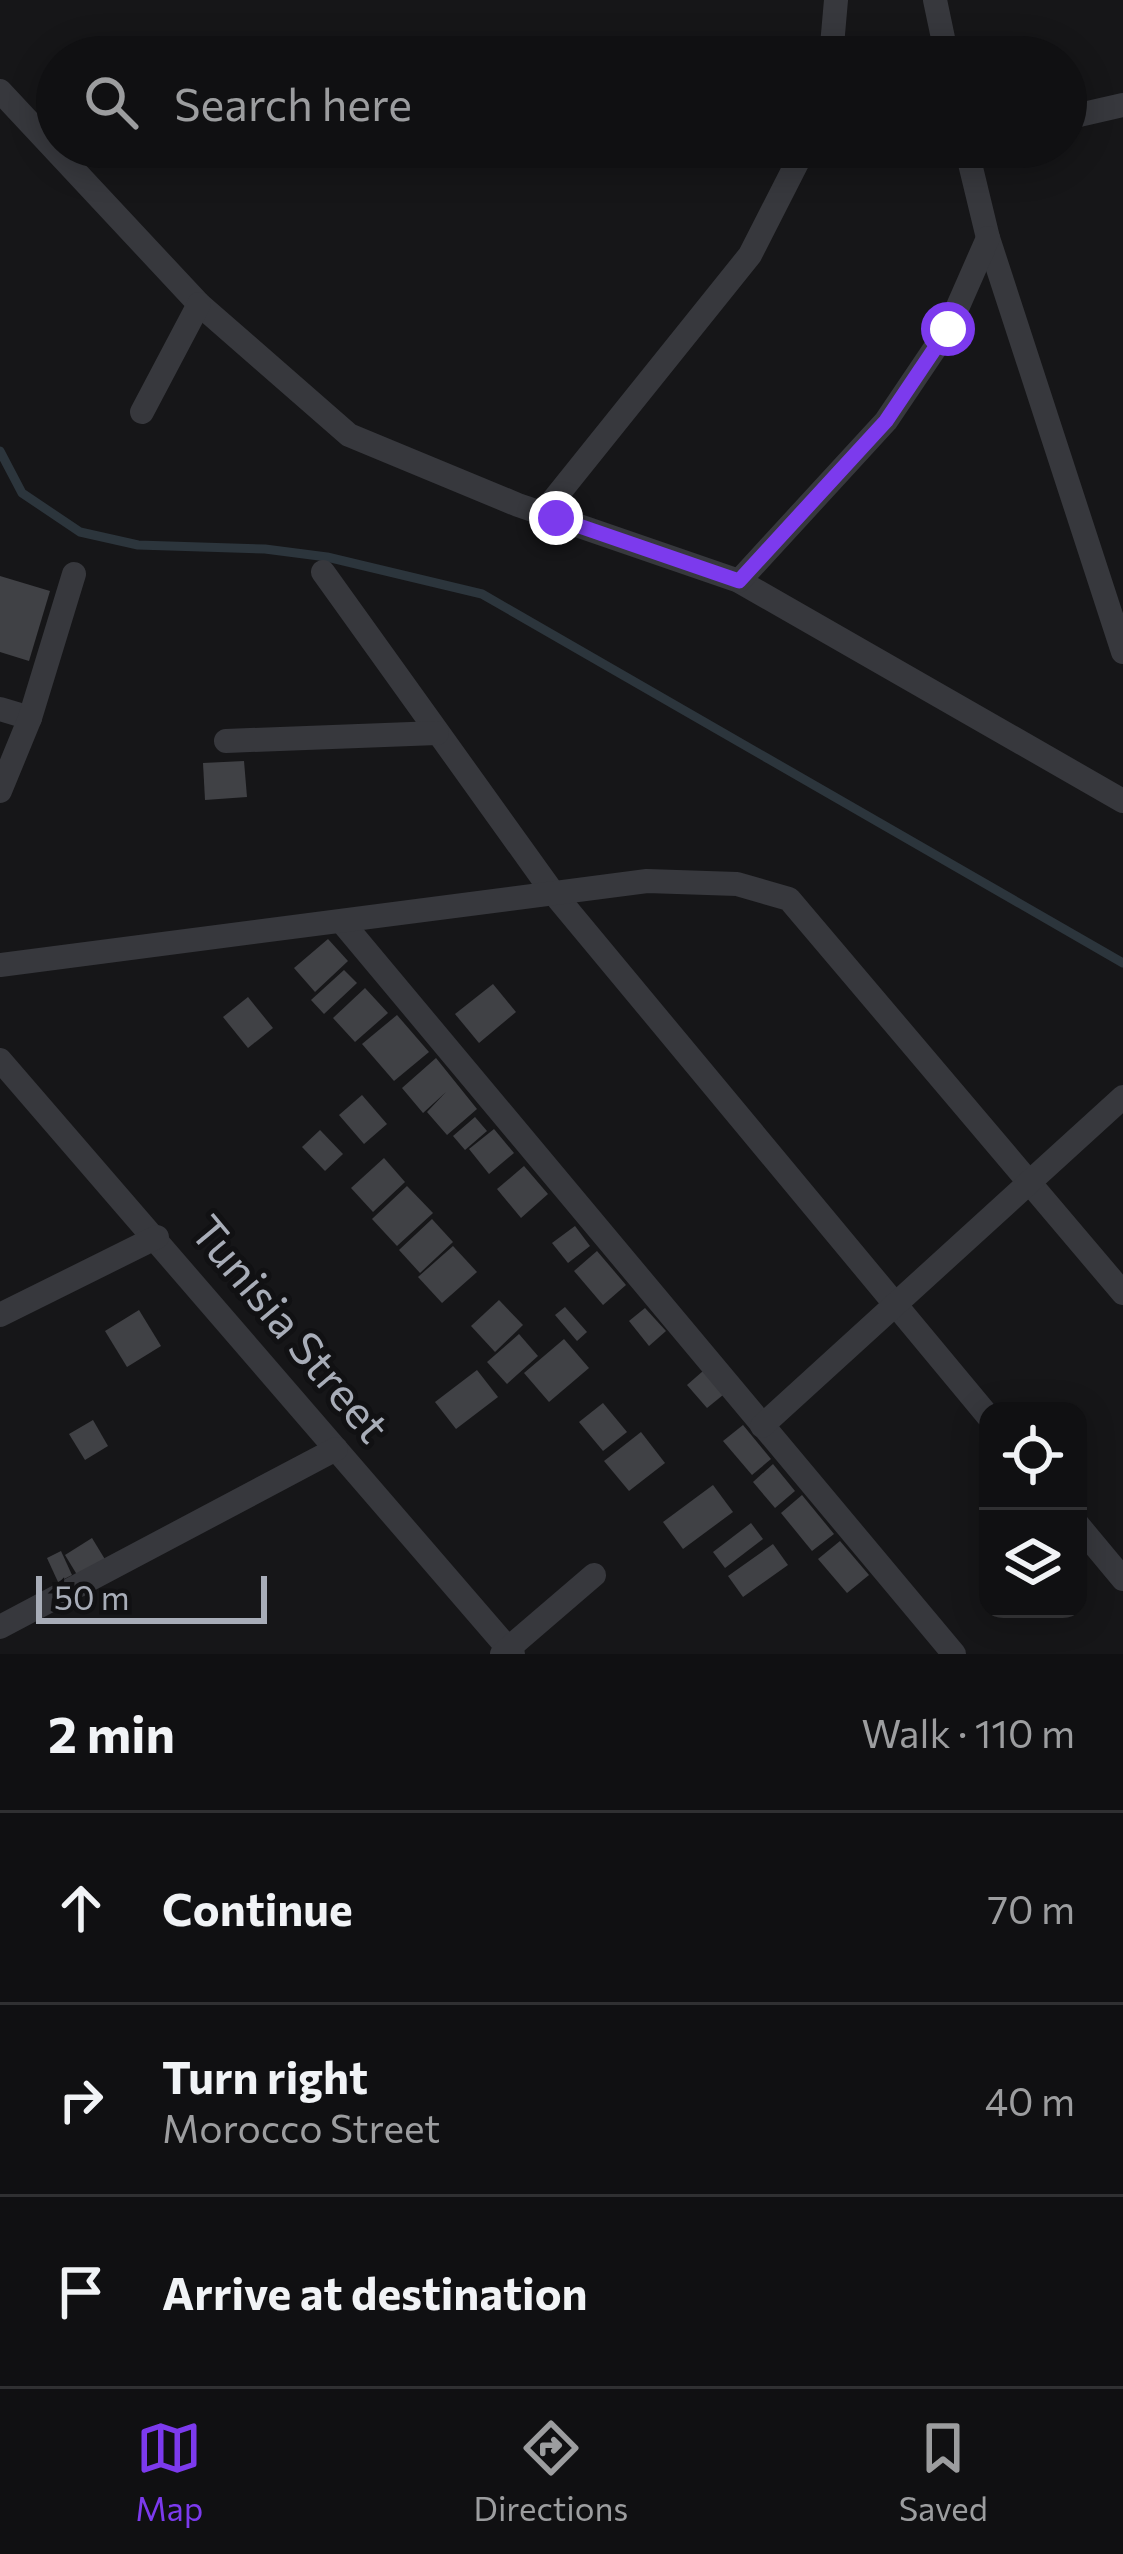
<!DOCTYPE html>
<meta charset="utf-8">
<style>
body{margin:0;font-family:Commissioner,sans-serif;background:#19191b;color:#f1f3f6}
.controls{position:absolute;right:36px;bottom:36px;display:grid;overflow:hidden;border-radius:24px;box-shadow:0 6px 30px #0003}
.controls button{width:108px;height:108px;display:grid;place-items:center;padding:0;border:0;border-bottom:3px solid #303032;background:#101012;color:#f1f3f6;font:60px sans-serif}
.scale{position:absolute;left:36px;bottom:30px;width:231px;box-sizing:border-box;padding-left:12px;border:6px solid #a8adb8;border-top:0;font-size:33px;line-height:42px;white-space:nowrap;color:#a8adb8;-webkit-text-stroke:9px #111113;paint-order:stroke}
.stop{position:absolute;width:36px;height:36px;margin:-27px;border:9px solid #7c3aed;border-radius:50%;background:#fff}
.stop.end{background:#7c3aed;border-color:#fff;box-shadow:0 3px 12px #0008}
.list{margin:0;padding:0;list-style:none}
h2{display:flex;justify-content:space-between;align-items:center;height:156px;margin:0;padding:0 48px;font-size:51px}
h2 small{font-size:39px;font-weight:400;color:#9c9d9f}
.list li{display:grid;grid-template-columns:78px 1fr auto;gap:36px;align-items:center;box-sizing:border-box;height:192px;padding:0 48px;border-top:3px solid #303032}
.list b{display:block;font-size:45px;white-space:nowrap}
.list p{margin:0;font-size:39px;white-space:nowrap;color:#9c9d9f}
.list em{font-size:39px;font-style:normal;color:#9c9d9f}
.icon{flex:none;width:66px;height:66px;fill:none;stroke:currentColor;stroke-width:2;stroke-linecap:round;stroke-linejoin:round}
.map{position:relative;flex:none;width:1123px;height:1654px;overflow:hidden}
.search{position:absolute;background:#101012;box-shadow:0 6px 30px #0003;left:36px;right:36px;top:36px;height:132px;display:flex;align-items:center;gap:30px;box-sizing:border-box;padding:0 42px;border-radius:66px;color:#9c9d9f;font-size:45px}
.sheet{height:732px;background:#101012}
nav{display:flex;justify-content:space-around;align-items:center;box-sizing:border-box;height:168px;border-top:3px solid #303032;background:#101012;font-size:33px;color:#9c9d9f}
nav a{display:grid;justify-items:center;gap:6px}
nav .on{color:#7c3aed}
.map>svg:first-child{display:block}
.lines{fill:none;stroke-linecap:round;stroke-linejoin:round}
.stream{stroke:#2c353c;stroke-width:9}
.building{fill:#404145}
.street{stroke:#37383d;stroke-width:24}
.route{stroke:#7c3aed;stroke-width:15}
.labels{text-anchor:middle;stroke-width:10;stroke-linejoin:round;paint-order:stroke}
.street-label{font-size:45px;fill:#a8adb8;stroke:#111113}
</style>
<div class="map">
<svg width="1123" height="1654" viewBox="0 0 1123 1654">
<rect width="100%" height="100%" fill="#161618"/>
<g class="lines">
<!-- stream -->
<path class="stream" d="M0,451L22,493L80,532L138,545L265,549L327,557L482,594L1123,963"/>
</g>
<!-- building -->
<g class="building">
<path d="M0,576L50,591L29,661L0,652Z"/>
<path d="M244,761L247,797L205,800L203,763Z"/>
<path d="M328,939L348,961L315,992L294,968Z"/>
<path d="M344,970L357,983L324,1014L311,1000Z"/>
<path d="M493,984L516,1012L479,1043L455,1014Z"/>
<path d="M365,988L388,1013L355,1042L333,1018Z"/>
<path d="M248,997L273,1028L248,1048L223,1017Z"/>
<path d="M397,1015L429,1052L394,1081L362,1044Z"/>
<path d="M436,1058L477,1109L447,1135L427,1112L446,1092L423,1113L402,1088Z"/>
<path d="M362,1095L387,1124L364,1144L339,1115Z"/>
<path d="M475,1117L487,1131L465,1150L453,1136Z"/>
<path d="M494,1129L514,1153L489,1174L469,1149Z"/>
<path d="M320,1130L343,1154L325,1171L302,1147Z"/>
<path d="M384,1158L405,1182L373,1212L351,1188Z"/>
<path d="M524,1166L548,1194L521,1218L497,1189Z"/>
<path d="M407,1186L433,1213L397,1246L372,1219Z"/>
<path d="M432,1219L453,1242L420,1273L399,1250Z"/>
<path d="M575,1226L590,1246L568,1263L552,1243Z"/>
<path d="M453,1246L477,1272L442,1303L418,1277Z"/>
<path d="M597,1251L626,1285L603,1305L574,1271Z"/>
<path d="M499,1300L523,1325L495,1352L471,1326Z"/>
<path d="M565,1307L587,1332L577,1341L555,1315Z"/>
<path d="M645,1308L666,1331L649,1346L629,1321Z"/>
<path d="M139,1310L161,1346L127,1367L105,1331Z"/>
<path d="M519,1334L538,1356L507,1384L487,1362Z"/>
<path d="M564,1339L589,1368L549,1402L524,1373Z"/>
<path d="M477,1370L498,1397L456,1429L435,1402Z"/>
<path d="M703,1371L723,1395L707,1408L687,1385Z"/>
<path d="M603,1403L627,1432L603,1451L579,1422Z"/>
<path d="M93,1420L108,1446L85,1460L69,1434Z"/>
<path d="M743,1425L771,1459L752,1475L723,1441Z"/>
<path d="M641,1432L665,1463L629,1491L604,1461Z"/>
<path d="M773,1464L795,1491L775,1508L753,1482Z"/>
<path d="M713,1485L733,1512L683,1549L663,1522Z"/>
<path d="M802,1495L834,1534L812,1551L781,1513Z"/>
<path d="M751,1523L763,1539L725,1568L713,1552Z"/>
<path d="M92,1538L106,1561L79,1578L65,1555Z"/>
<path d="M840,1541L869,1575L847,1593L818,1559Z"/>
<path d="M773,1544L788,1565L743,1597L728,1576Z"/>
<path d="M61,1551L72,1575L58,1582L47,1558Z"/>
</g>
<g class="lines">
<!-- street -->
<g class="street">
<path d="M935,0L947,57"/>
<path d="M831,57L836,0"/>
<path d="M0,91L199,304L349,435L518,505L739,581L1123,801"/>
<path d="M1066,118L1123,105"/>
<path d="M966,147L988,238L1123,652"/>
<path d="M142,412L199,304"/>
<path d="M543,513L750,255L805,147"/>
<path d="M323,572L551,890L988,1416"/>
<path d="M739,581L886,421L948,329L988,238"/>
<path d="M0,709L30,718"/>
<path d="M226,741L437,733"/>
<path d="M0,791L30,718L74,574"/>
<path d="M342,922L954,1654"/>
<path d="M0,965L647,881L737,884L789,899L1123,1293"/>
<path d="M0,1060L513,1654"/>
<path d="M0,1315L157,1237"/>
<path d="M762,1426L1123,1097"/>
<path d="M1078,1525L1123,1579"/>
<path d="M0,1627L336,1449"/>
<path d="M502,1654L594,1575"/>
</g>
</g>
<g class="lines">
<!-- route -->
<path class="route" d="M556,518L739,581L886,421L948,329"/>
</g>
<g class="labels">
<!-- street labels -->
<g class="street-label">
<text transform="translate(290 1329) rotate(50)" y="16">Tunisia Street</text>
</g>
</g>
</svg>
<div class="controls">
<button><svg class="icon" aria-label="locate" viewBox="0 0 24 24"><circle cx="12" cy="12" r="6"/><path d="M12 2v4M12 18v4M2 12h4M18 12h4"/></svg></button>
<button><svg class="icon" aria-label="layers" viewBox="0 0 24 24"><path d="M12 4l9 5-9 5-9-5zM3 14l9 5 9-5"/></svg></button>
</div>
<div class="scale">50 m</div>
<div class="stop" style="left:948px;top:329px"></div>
<div class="stop end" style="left:556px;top:518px"></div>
<div class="search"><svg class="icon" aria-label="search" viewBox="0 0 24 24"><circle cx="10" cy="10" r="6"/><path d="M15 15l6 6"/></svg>Search here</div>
</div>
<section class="sheet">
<h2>2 min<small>Walk · 110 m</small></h2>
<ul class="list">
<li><svg class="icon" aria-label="ahead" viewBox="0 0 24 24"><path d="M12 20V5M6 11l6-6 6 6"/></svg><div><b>Continue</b></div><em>70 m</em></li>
<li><svg class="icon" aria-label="right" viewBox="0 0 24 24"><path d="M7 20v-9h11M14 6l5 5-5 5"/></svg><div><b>Turn right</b><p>Morocco Street</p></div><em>40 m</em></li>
<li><svg class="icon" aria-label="arrive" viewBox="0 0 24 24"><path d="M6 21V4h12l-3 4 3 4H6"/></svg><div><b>Arrive at destination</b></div></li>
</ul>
</section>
<nav>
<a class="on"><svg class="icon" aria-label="map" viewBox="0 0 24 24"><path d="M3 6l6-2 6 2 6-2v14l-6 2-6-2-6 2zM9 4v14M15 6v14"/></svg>Map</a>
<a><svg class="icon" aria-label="directions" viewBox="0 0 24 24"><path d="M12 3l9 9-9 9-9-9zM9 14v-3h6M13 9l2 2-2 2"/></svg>Directions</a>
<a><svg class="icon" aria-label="saved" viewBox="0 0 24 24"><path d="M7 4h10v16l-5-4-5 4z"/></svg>Saved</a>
</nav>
